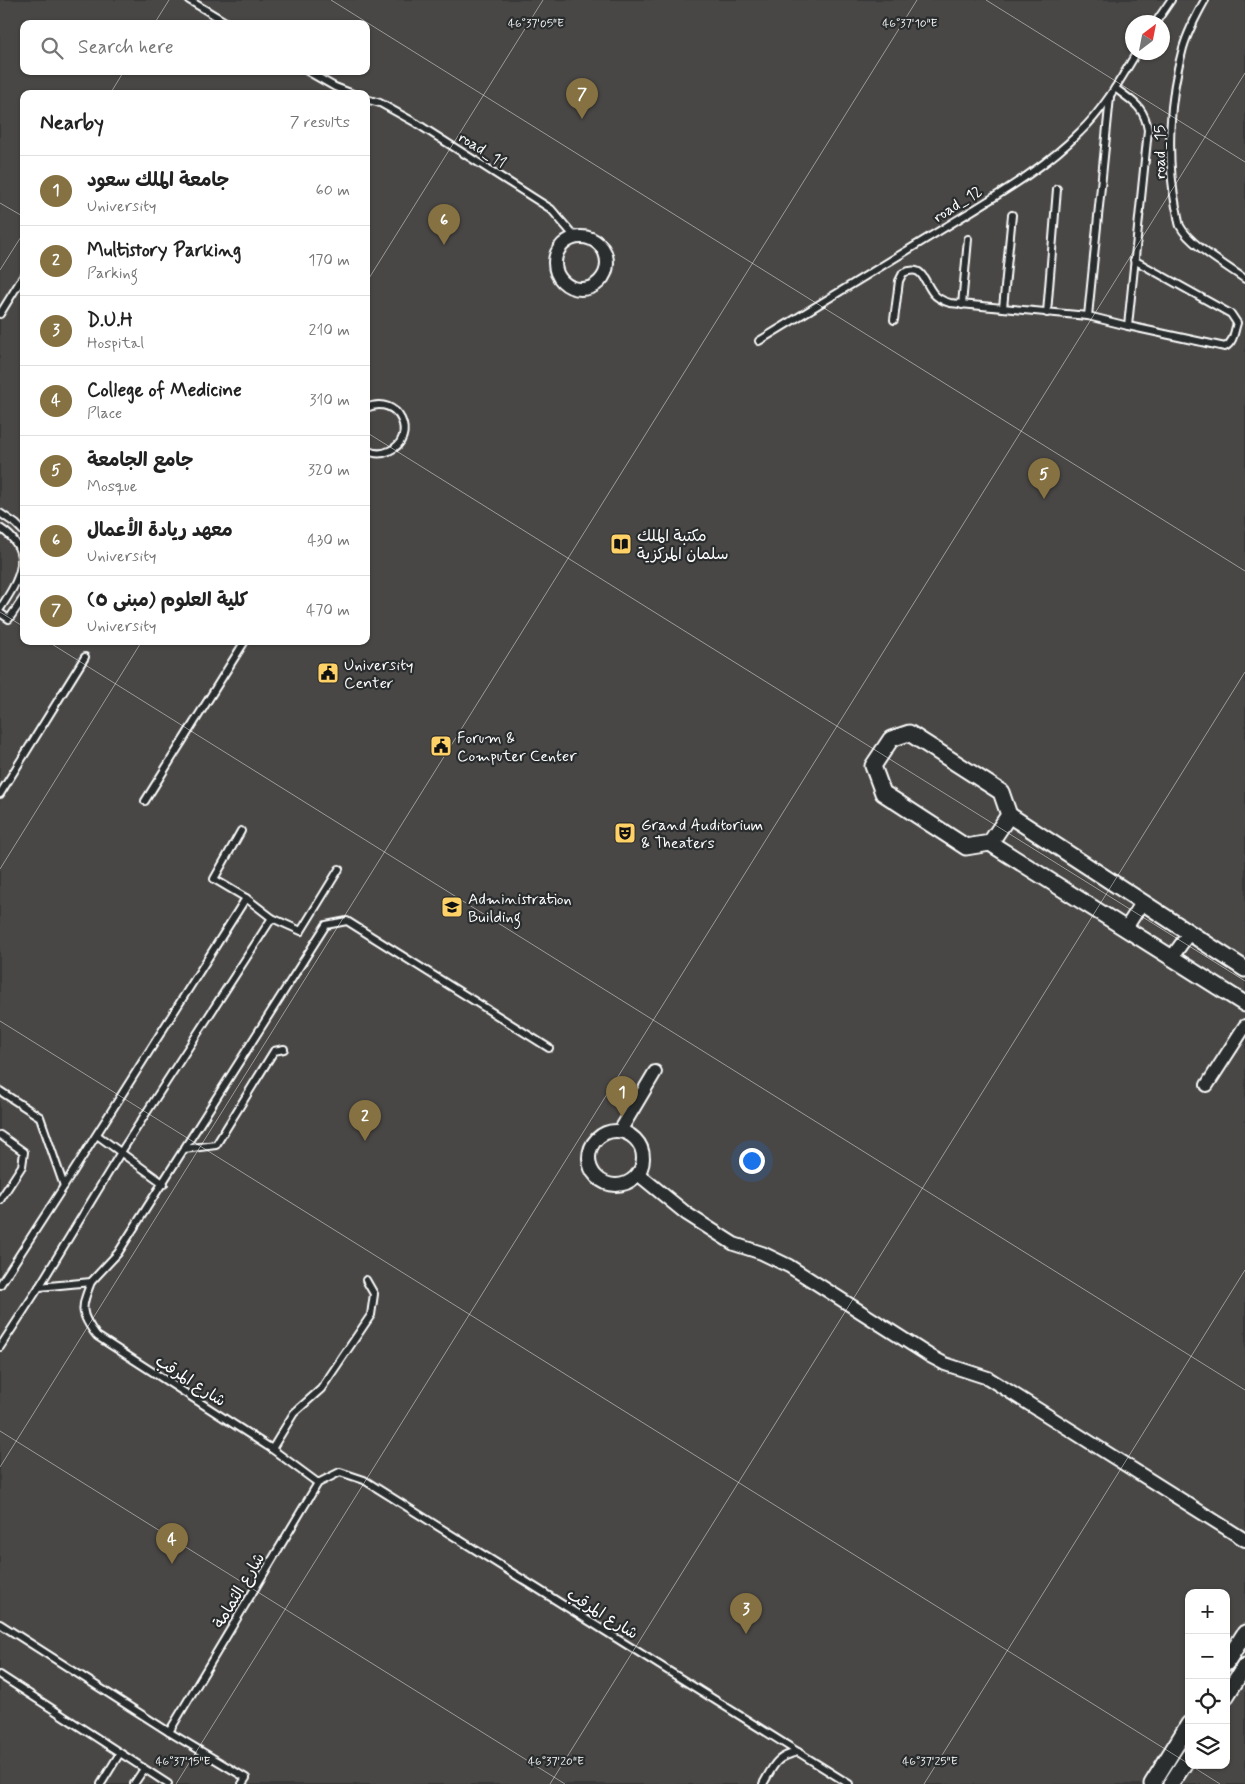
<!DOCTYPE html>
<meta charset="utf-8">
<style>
body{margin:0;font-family:Mynerve,"Playpen Sans Arabic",sans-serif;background:#f2f2f2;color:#222}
.controls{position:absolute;right:15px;bottom:15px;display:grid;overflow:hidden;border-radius:10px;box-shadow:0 1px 4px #0004}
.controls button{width:45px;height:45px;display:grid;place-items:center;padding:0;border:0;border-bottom:1px solid #e0e0e0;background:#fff;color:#222;font:25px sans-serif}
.compass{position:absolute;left:1125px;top:15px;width:45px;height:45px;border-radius:50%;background:#fff;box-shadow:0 1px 4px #0004;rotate:32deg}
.you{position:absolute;left:751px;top:1160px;width:18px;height:18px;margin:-12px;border:4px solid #fff;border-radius:50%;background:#1a73e8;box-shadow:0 0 0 8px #1a73e833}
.badge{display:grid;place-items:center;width:32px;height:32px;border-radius:50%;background:#857141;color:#fff;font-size:16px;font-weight:700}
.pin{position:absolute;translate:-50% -41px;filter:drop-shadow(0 1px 2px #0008)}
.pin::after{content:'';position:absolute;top:26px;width:18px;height:15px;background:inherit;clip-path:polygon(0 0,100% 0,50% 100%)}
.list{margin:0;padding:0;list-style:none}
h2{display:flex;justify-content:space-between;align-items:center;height:65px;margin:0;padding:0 20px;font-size:21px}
h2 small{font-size:16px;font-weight:400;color:#767676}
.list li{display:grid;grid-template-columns:32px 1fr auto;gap:15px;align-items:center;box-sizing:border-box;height:70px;padding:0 20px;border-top:1px solid #e0e0e0}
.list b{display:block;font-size:19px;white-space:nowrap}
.list p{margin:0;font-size:16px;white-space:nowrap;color:#767676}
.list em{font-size:16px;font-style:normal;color:#767676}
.icon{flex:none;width:28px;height:28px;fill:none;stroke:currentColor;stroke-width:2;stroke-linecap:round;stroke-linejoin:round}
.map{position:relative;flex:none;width:1245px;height:1784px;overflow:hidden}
.search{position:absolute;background:#fff;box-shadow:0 1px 4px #0004;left:20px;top:20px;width:350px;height:55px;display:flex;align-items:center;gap:12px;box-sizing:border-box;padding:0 18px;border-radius:10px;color:#767676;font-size:19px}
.panel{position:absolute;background:#fff;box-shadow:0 1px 4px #0004;left:20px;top:90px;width:350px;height:555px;border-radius:10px}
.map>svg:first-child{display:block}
.built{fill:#494644;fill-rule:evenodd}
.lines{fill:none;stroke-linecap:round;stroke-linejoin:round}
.service-casing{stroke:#fff;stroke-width:10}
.minor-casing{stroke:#fff;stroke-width:16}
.tertiary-casing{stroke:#fff;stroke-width:19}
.service{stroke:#2a2d2e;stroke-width:6}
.minor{stroke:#2a2d2e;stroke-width:12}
.tertiary{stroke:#2a2d2e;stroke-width:15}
.ticks{fill:none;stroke:#fff;stroke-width:1;stroke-opacity:0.45}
.labels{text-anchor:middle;stroke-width:4.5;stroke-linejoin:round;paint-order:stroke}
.street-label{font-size:16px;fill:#fff;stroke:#2a2d2e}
.poi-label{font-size:16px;fill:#fff;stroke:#2a2d2e;text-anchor:start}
.ticks-label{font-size:12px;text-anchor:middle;fill:#fff;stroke:#2a2d2e;stroke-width:4.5;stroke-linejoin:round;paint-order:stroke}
</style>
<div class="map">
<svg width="1245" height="1784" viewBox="0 0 1245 1784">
<rect width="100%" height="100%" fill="#383838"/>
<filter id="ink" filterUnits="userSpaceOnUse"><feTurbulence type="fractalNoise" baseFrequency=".02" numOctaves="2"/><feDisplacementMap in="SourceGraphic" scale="10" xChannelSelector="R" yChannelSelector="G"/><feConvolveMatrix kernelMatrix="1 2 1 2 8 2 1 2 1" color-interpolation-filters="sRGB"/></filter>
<g filter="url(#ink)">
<!-- built -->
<path class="built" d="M0,0H1245V1784H0ZM1132,22H1162V52H1132ZM24,24H366V71H24ZM24,94H366V641H24ZM1189,1593H1226V1765H1189Z"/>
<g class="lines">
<!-- service casing -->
<g class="service-casing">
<g id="service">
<path d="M189,0L229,24"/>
<path d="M1205,0C1196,16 1188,31 1183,48C1169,98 1166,157 1176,207C1178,213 1178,221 1180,226C1190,245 1227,266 1245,279"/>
<path d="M1156,22L1171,0"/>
<path d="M307,71L335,87L353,94"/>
<path d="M1115,88C1133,102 1144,106 1148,130L1128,326"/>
<path d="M366,99L380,103L416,123L551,209L575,237"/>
<path d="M962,305L968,239"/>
<path d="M1003,308L1012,215"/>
<path d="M1047,313L1057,189"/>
<path d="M0,314L24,275"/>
<path d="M1088,316L1110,97"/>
<path d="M894,320L899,281L903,273C923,264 923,280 933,293C937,298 943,301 950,303L1088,316L1128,326L1225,347C1234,342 1234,332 1237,323L1231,314L1134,260"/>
<path d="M759,341C821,303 882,266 944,228C989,200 1043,170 1080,132C1104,109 1120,80 1137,52"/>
<path d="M366,408C399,393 419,438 389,451C381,455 374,454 366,450"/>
<path d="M0,513L16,524L24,532"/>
<path d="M0,528C37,552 18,581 0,609"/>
<path d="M0,613L9,619L24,597"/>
<path d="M0,794L85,657"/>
<path d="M145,801L245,641"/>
<path d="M241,831L214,879L246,898L272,918L301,931L339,869"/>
<path d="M0,1091L40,1117L64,1186"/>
<path d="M0,1135L24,1152L22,1166L0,1200"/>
<path d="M97,1135L164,1184"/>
<path d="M184,1149L216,1145L274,1051L284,1049"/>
<path d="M91,1282C81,1308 79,1313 97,1336L272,1449L318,1483"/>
<path d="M0,1285L64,1186L246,898"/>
<path d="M39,1287L91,1282L118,1253L326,925L347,921L549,1048"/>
<path d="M0,1347L39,1287L121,1152L272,918"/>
<path d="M272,1449L294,1413L321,1389L371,1315L374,1294L366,1280"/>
<path d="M0,1624L169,1732L246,1778L242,1784"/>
<path d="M0,1675L168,1784"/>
<path d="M169,1732L318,1483L340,1472L364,1480L849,1784"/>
<path d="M101,1784L120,1753"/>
<path d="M134,1784L144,1769"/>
<path d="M763,1784C774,1765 775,1757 798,1752"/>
</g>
</g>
<!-- minor casing -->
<g class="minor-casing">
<g id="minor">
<circle cx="581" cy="263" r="26"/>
<path d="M1126,928L1142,903"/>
<path d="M1172,957L1190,932"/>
<path d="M1207,1085L1245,1026"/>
<circle cx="616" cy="1158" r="27"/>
<path d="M620,1131L655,1072"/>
<path d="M638,1174L687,1214L734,1244L762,1253L789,1266L930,1356L945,1364L988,1378L1245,1540"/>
</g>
</g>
<!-- tertiary casing -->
<g class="tertiary-casing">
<g id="tertiary">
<path d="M1009,815L1245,969"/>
<path d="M990,843L1009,815L1001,792L909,733L891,739L873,766L883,793L966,847L990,843L1245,1004"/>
<path d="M1226,1663L1245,1633"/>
<path d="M1226,1696L1245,1666"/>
<path d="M1152,1784L1189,1724"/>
<path d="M1171,1784L1189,1756"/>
</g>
</g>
<!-- service -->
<use href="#service" class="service"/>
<!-- minor -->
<use href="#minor" class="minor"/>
<!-- tertiary -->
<use href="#tertiary" class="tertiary"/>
</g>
</g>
<!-- ticks -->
<path class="ticks" d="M331,0L1245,571M986,0L1245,162M154,24L169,0M110,94L124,71M0,203L24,217M0,270L24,232M366,283L543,0M366,432L1245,981M0,612L24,627M47,641L1245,1390M0,869L142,641M0,1021L1189,1764M0,1431L565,1784M0,1467L917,0M1190,1765L1220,1784M176,1784L1245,73M550,1784L1245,672M924,1784L1245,1270"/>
<!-- icons -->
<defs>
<g id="library-square" transform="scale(1.125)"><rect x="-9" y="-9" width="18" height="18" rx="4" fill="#ffd166" stroke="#2a2d2e"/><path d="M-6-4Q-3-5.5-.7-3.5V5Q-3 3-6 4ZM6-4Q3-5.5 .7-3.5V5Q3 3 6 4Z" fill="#111"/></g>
<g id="civic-square" transform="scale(1.125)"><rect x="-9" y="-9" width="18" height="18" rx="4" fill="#ffd166" stroke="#2a2d2e"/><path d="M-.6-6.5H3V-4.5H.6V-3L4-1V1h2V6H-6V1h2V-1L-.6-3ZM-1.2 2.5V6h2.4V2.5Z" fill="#111"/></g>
<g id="theatre-square" transform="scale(1.125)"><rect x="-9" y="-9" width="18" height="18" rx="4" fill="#ffd166" stroke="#2a2d2e"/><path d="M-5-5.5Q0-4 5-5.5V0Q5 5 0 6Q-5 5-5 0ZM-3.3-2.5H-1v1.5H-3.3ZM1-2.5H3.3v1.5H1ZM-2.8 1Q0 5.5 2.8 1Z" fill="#111"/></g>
<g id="university-square" transform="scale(1.125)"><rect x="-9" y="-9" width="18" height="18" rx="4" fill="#ffd166" stroke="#2a2d2e"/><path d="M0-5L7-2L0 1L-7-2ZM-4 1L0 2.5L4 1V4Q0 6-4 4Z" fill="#111"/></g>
</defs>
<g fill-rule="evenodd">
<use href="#library-square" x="621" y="544"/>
<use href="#civic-square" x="328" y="673"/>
<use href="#civic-square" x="441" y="746"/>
<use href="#theatre-square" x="625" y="833"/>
<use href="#university-square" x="452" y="907"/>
</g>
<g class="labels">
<!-- street labels -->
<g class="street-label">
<text transform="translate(483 149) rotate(33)" y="6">road_11</text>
<text transform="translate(1159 152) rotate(-90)" y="6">road_15</text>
<text transform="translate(957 203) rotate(-32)" y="6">road_12</text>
<text transform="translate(191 1380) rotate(33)" y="6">شارع المرقب</text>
<text transform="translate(238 1590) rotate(-59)" y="6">شارع الثمامة</text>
<text transform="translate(603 1613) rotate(32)" y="6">شارع المرقب</text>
</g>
<!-- poi labels -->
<g class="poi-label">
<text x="637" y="541">مكتبة الملك<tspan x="637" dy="18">سلمان المركزية</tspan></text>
<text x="344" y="670">University<tspan x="344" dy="18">Center</tspan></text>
<text x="457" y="743">Forum &amp;<tspan x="457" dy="18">Computer Center</tspan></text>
<text x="641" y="830">Grand Auditorium<tspan x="641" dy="18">&amp; Theaters</tspan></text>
<text x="468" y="904">Administration<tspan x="468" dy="18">Building</tspan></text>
</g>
</g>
<g class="ticks-label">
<text x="536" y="27">46°37'05"E</text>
<text x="910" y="27">46°37'10"E</text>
<text x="183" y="1765">46°37'15"E</text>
<text x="556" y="1765">46°37'20"E</text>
<text x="930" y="1765">46°37'25"E</text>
</g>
</svg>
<div class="controls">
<button>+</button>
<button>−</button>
<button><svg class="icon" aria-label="locate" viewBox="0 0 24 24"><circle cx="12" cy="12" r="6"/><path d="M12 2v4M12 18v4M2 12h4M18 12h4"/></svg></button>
<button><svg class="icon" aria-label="layers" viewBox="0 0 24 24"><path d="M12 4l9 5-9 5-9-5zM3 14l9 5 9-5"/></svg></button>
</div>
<svg class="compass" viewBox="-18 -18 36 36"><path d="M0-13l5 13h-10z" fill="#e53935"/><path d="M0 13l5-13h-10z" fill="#767676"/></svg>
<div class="you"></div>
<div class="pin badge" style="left:622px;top:1117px">1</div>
<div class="pin badge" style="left:365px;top:1141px">2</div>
<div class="pin badge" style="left:746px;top:1634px">3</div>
<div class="pin badge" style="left:172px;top:1564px">4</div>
<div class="pin badge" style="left:1044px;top:499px">5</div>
<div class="pin badge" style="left:444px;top:245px">6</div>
<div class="pin badge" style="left:582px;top:119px">7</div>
<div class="search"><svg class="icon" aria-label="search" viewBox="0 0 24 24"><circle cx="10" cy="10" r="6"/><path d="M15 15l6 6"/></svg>Search here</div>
<section class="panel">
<h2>Nearby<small>7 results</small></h2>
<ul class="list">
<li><span class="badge">1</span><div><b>جامعة الملك سعود</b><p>University</p></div><em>60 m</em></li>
<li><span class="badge">2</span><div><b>Multistory Parking</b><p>Parking</p></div><em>170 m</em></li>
<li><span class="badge">3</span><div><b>D.U.H</b><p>Hospital</p></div><em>210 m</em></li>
<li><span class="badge">4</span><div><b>College of Medicine</b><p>Place</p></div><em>310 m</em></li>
<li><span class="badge">5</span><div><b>جامع الجامعة</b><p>Mosque</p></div><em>320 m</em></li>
<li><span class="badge">6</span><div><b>معهد ريادة الأعمال</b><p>University</p></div><em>430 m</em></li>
<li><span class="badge">7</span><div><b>كلية العلوم (مبنى ٥)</b><p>University</p></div><em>470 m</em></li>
</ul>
</section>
</div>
